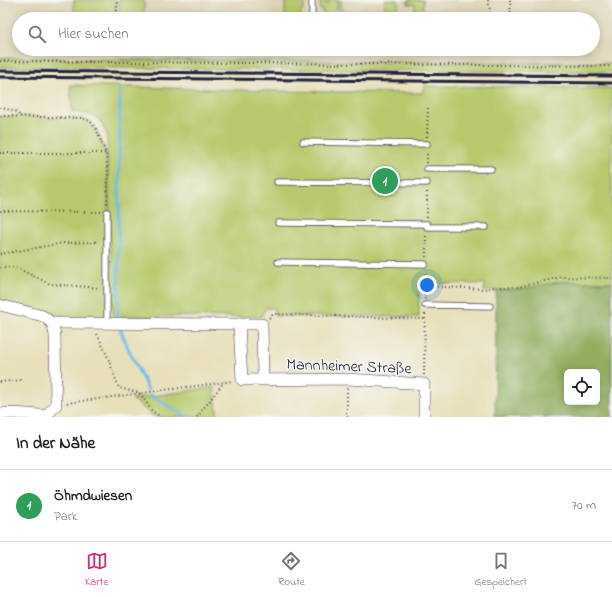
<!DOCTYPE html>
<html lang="de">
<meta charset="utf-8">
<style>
body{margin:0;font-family:"Indie Flower",sans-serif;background:#f6f6f6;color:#202124}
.controls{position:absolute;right:12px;bottom:12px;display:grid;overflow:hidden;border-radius:6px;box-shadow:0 2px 10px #0003}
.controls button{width:36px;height:36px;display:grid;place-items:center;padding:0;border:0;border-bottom:1px solid #e0e0e0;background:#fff;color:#202124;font:20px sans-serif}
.you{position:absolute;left:427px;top:285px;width:14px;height:14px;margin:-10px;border:3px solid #fff;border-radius:50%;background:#1a73e8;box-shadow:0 0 0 6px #1a73e833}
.badge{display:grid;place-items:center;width:26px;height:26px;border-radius:50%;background:#db2777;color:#fff;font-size:13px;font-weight:700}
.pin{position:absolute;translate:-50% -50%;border:2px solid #fff;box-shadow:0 1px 4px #0006}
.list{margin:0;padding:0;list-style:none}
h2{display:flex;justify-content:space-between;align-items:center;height:52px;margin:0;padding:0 16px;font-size:17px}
h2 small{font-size:13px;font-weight:400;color:#757577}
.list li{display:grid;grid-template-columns:26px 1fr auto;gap:12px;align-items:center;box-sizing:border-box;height:72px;padding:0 16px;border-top:1px solid #e0e0e0}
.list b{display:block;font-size:15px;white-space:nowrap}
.list p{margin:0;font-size:13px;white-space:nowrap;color:#757577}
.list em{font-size:13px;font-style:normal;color:#757577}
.icon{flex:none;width:22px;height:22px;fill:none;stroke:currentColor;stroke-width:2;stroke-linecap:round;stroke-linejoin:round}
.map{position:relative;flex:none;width:612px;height:417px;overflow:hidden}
.search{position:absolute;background:#fff;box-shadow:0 2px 10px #0003;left:12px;right:12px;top:12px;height:44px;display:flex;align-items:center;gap:10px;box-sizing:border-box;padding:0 14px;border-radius:22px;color:#757577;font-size:15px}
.sheet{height:124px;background:#fff}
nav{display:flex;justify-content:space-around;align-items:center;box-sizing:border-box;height:56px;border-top:1px solid #e0e0e0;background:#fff;font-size:11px;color:#757577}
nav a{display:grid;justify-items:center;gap:2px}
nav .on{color:#db2777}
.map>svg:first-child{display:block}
.built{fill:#ddd3b5;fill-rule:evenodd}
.green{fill:#b7c96c;stroke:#6c7654}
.forest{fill:#91ad60;stroke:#5a684e;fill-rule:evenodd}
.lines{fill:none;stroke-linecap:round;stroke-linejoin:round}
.stream{stroke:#66bce3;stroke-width:3}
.lane-casing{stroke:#403e4e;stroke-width:7}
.street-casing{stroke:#403e4e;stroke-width:12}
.path{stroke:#403e4e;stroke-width:2;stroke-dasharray:1 3;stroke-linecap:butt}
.lane{stroke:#fff;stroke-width:5.5}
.street{stroke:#fff;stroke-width:11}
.rail{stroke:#22223b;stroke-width:3}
.labels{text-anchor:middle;stroke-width:3;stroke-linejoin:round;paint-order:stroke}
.street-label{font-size:16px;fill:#22223b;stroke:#f6f6f2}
</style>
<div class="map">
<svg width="612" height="417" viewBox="0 0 612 417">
<rect width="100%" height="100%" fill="#f6f6f2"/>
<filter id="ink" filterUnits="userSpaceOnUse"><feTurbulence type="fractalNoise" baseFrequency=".025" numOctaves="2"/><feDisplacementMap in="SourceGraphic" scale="8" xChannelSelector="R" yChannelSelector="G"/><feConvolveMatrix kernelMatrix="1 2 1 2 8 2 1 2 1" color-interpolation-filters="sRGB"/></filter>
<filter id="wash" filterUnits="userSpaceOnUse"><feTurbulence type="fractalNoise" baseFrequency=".012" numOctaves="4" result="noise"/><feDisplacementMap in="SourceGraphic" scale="16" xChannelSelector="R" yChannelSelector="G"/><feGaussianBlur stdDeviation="0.9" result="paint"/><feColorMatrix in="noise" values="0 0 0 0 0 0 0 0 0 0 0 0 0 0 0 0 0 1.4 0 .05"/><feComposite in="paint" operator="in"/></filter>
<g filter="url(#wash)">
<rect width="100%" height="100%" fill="#e8e0bb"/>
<!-- built -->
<path class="built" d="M0,0H612V63L125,60L105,55L0,54ZM19,19H593V49H19Z"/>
<!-- green -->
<g class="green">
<path d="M74,0H116L115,19H76L74,15Z"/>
<rect x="119" y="0" width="25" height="19"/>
<path d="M285,0H304V10H301L300,19H285Z"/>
<path d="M320,0H324V3L328,4V0H337V6L335,13L340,18L338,0H341L344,19H323V10H320Z"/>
<path d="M385,0H398V19H383V17L385,16Z"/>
<path d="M408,0H423V19H415V4H408Z"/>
<path d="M0,57L125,60L612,63V72L0,67Z"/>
<path d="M70,85L273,91L422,93L424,86L612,88V282H559L523,289L484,291L485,284L419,283V317L275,316L274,308H266L261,317L113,316L107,134L101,122L93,115L72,112Z"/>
<path d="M0,116L81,118L90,121L96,129L106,153L108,175L107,323H78L0,305Z"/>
<path d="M214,387L218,417H154L132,399Z"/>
</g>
<!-- forest -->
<path class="forest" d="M559,282H612V417H495L496,291L523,289ZM567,372H597V402H567Z"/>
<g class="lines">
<!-- stream -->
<g class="stream">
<path d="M118,318L120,86"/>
<path d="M119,326L128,348L148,390"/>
<path d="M150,395L187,417"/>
</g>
</g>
</g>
<g filter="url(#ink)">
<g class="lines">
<!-- lane casing -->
<g class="lane-casing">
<g id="lane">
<path d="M312,19V0"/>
<path d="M303,142L427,144"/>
<path d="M427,169H491"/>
<path d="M277,182L427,183"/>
<path d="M107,212V323"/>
<path d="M278,223L427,224"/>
<path d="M427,227H486"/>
<path d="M278,262L425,264"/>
<path d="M425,305L490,306"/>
</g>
</g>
<!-- street casing -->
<g class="street-casing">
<g id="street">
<path d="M0,305L43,316L52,323L55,335L56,405L46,416"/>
<path d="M52,323L239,324L242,380L348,379L424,384V417"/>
<path d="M239,324H262L263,379"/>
<path d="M0,414C15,412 31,414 46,416L47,417"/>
</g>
</g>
<!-- path -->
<g class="path">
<path d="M488,0L490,10L489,19"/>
<path d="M510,0L511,19"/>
<path d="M117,19V0"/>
<path d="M512,49V50"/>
<path d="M469,50V49"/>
<path d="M0,61L612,66"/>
<path d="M0,107L17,112L21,117"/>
<path d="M0,116L81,118L90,121L96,129L106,153L108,175L107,206"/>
<path d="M427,137L428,107"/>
<path d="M0,153H106"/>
<path d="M427,163V151"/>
<path d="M0,211L101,212"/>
<path d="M427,217V191"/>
<path d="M0,254L64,243L99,242"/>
<path d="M426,257V233"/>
<path d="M0,267H15L50,284L100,288"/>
<path d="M425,286L484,289L495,287H518L561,277L612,278"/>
<path d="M425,299V271"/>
<path d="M269,318L273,314L425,319"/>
<path d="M97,334L107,355L119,388L140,393L152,411L161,417"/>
<path d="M424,375L425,313"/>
<path d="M0,382L21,380"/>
<path d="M67,403L233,381"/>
<path d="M197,417L224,382"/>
<path d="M347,417V388"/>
</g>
<!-- lane -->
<use href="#lane" class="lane"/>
<!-- street -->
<use href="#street" class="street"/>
<!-- rail -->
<g class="rail">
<path d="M0,71L612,76"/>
<path d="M0,77L612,83"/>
</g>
</g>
</g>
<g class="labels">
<!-- street labels -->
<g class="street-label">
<text transform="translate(349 365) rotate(2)" y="6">Mannheimer Straße</text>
</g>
</g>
</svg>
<div class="controls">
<button><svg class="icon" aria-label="locate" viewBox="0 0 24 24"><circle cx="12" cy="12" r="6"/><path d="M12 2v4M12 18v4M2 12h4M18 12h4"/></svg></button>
</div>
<div class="you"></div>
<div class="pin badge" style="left:385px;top:181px;background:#2e9e5b">1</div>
<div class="search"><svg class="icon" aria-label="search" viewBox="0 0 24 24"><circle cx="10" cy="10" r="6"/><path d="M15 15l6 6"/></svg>Hier suchen</div>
</div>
<section class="sheet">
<h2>In der Nähe<small></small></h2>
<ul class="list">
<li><span class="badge" style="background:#2e9e5b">1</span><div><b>Öhmdwiesen</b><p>Park</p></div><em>70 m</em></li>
</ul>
</section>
<nav>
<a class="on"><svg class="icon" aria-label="map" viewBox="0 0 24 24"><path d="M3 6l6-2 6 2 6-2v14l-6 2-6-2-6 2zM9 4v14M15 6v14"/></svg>Karte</a>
<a><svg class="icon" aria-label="directions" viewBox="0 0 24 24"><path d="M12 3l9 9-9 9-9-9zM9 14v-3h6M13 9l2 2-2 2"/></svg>Route</a>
<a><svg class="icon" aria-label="saved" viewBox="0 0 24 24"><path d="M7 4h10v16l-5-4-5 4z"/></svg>Gespeichert</a>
</nav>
